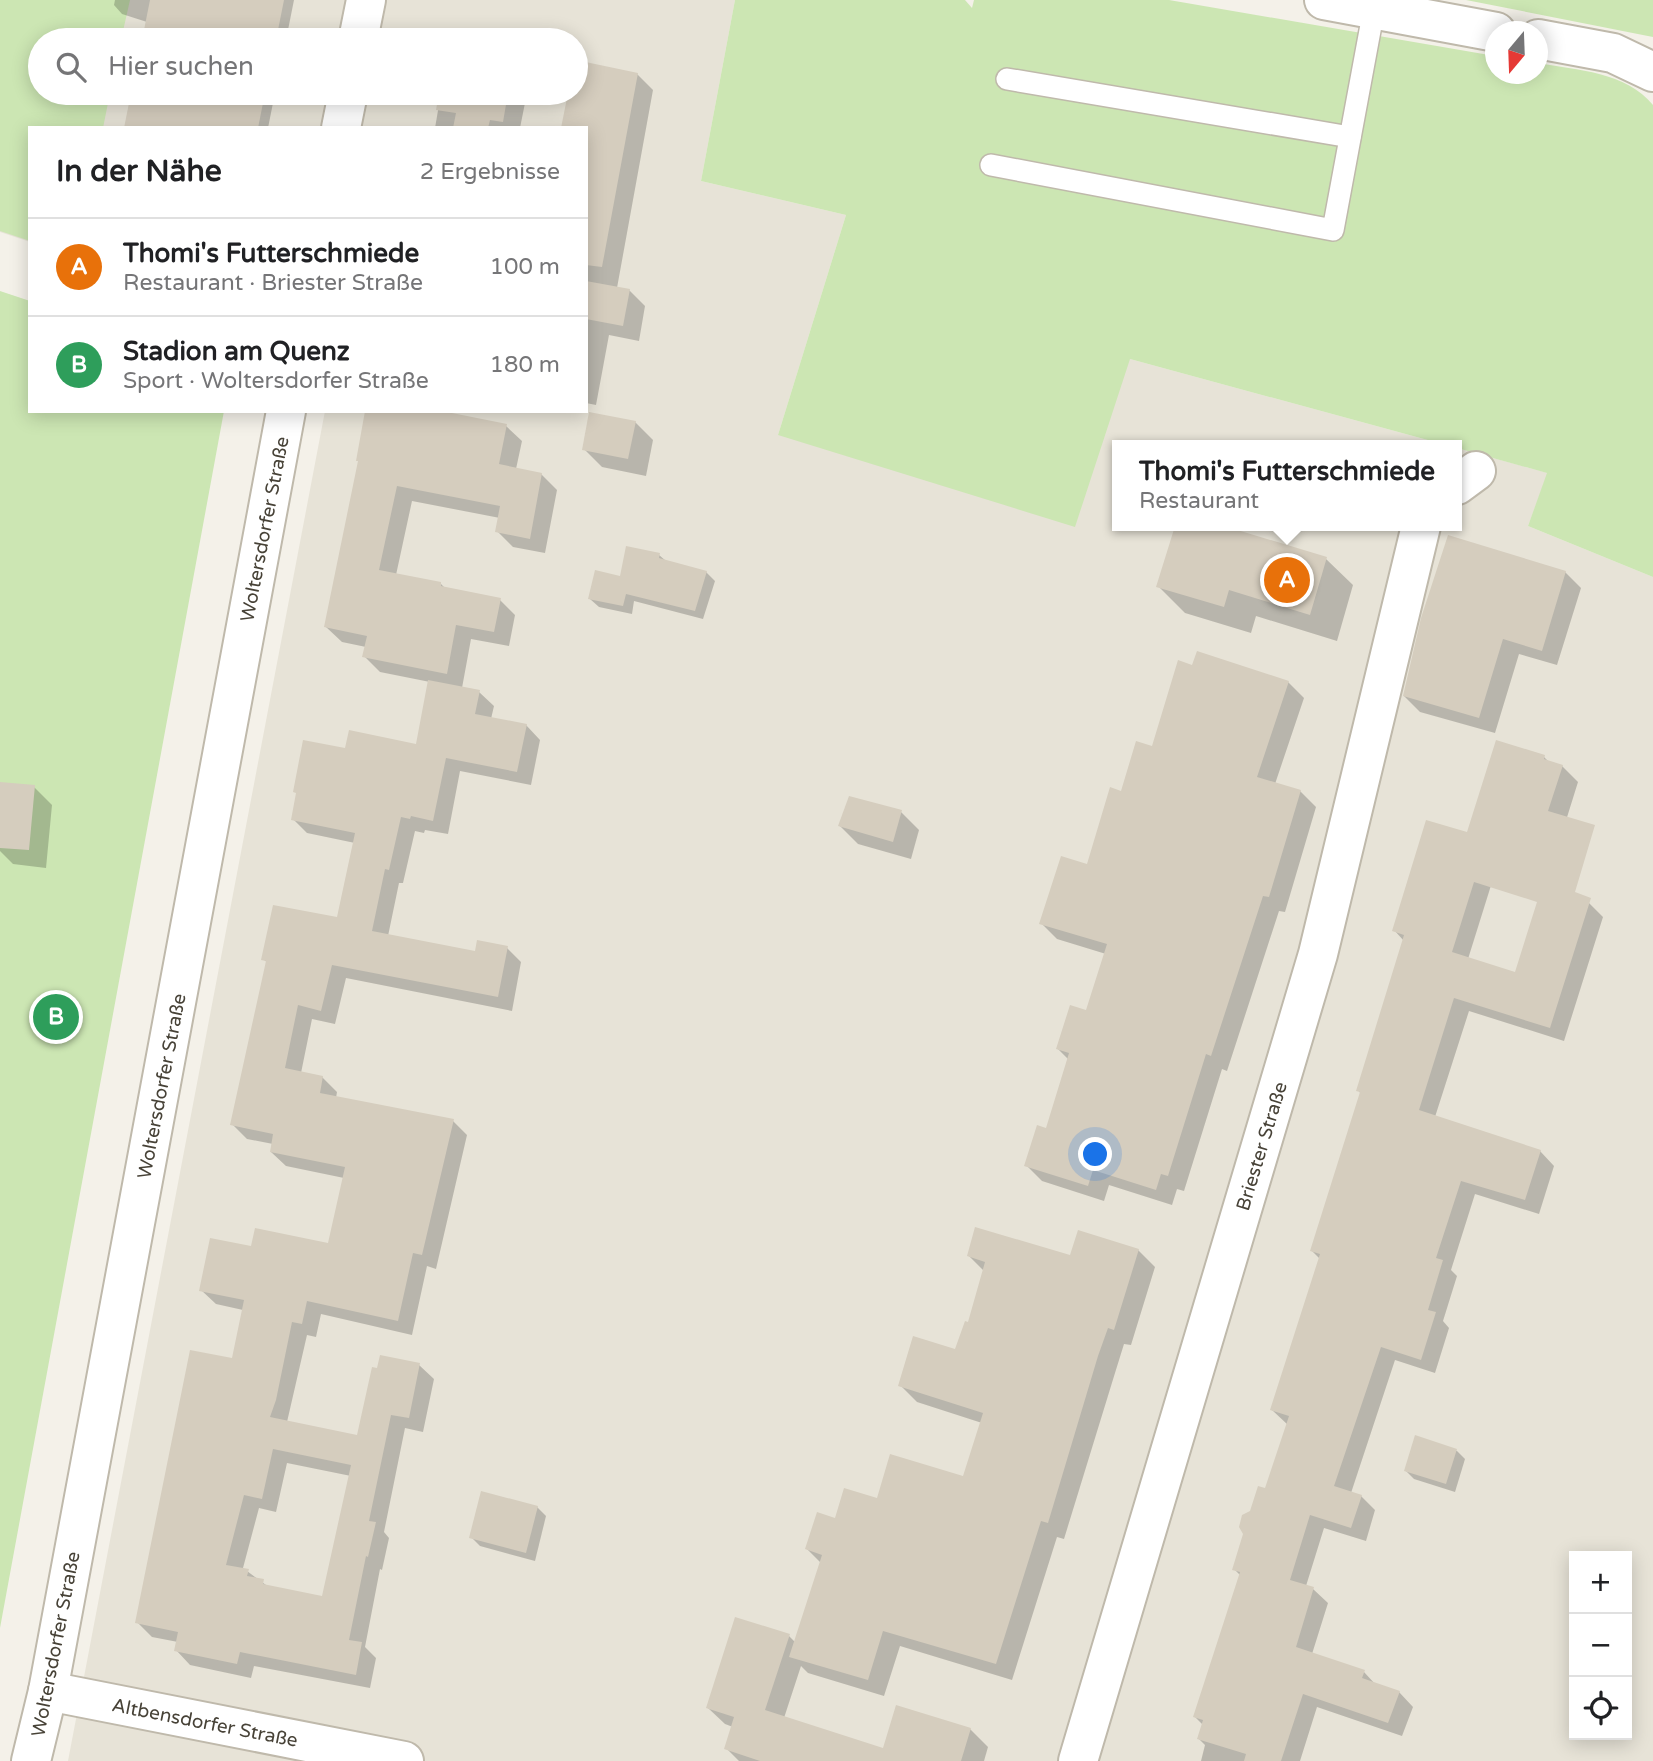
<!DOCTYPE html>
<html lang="de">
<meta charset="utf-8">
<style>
body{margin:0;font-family:"Varela Round",sans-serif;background:#f2f2f2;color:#202124}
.controls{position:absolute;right:21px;bottom:21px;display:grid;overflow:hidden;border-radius:0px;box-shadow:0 4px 18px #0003}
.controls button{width:63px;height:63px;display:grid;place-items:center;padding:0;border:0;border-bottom:2px solid #e0e0e0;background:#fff;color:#202124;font:35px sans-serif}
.compass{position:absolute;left:1485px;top:21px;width:63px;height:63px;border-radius:50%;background:#fff;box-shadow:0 4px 18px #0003;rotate:199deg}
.you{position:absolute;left:1096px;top:1155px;width:24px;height:24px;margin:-18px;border:5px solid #fff;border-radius:50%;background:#1a73e8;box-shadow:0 0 0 10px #1a73e833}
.badge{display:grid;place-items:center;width:46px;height:46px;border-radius:50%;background:#f24c21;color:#fff;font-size:23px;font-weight:700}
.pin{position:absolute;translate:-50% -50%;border:4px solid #fff;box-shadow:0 2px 7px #0006}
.popup{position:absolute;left:1112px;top:440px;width:350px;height:91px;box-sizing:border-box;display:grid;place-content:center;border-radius:0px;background:#fff;filter:drop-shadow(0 2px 5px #0005);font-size:23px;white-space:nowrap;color:#757577}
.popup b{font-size:26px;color:#202124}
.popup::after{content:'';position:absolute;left:50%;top:100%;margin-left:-14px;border:14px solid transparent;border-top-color:#fff}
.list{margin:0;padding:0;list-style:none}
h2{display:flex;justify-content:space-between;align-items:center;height:91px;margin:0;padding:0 28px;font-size:30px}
h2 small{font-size:23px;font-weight:400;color:#757577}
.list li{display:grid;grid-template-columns:46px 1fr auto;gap:21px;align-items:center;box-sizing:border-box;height:98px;padding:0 28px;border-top:2px solid #e0e0e0}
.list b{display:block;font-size:26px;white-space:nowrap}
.list p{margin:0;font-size:23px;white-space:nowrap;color:#757577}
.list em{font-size:23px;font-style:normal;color:#757577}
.icon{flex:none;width:38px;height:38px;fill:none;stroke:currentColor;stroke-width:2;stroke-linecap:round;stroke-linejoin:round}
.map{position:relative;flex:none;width:1653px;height:1761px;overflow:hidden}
.search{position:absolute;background:#fff;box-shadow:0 4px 18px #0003;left:28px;top:28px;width:560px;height:77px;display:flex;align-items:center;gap:18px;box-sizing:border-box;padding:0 24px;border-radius:38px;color:#757577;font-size:26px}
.panel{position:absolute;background:#fff;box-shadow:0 4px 18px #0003;left:28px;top:126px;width:560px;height:287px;border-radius:0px}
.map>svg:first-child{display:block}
.residential{fill:#e7e3d7;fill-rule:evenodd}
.green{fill:#cce6b3}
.shadow{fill:#0003;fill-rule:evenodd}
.building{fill:#d5cdbe;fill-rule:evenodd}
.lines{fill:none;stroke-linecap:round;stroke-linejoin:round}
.service-casing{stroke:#bfb9ab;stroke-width:24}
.minor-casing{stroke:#bfb9ab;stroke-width:42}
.service{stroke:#fff;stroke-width:21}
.minor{stroke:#fff;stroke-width:38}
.labels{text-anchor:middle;stroke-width:5;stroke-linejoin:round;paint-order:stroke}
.street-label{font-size:19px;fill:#474237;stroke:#fff}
</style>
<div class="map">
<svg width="1653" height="1761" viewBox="0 0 1653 1761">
<rect width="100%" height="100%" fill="#f4f1e9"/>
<!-- residential -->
<path class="residential" d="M0,0H735L701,181L846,215L778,435L1130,359L1446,445H1117V526H1457V448L1548,473L1528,526L1653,577V1761H68L325,411H586V128H30V242L0,232ZM40,40H576V93H40ZM1574,1556H1627V1735H1574Z"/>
<!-- green -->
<g class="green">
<path d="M0,0H130L121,40H40V93H110L103,128H30V241L0,231Z"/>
<path d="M735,0H965L972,8L974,0H1169L1495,56L1496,74H1538V63C1577,70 1626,72 1653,105V577L1528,526L1547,473L1457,448V445H1446L1130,359L1075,527L778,435L846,215L701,181Z"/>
<path d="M1466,0H1653V37Z"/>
<path d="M0,291L30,301V411H224L0,1628Z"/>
</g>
<!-- shadow -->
<g class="shadow">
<path d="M115,0H294L286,40H144L147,22L122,14L114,5Z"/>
<path d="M576,62L637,74L653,90L617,288L629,290L645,306L639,341L609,335L596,405L586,403V128H563L569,93H576Z"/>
<path d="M133,93H275L268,128H126Z"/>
<path d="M441,93H527L520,128H435Z"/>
<path d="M635,422L653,440L646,476L602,467L584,449Z"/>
<path d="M506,426L522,441L516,469L541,474L557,490L545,553L513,547L497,531L500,518L412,501L396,575L441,584L446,589L500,600L515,615L509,646L471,639L462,688L479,692L494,706L491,719L526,725L540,740L531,785L460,771L448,834L425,830L424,833L415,831L403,883H399L388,936L477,953L507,948L521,962L512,1011L346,978L335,1024L312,1019L301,1073L322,1077L337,1092L336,1098L453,1121L467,1135L436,1269L427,1266L412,1335L321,1314L316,1337L307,1335L287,1422L359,1437L419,1365L434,1379L423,1432L405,1428L384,1532L389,1538L382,1570L380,1569L365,1647L376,1658L370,1688L254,1666L251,1678L190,1665L176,1650L178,1642L152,1637L137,1622L233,1361L243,1310L216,1304L201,1290L252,1248L330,1245L344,1178L286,1166L271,1152L273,1144L247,1139L232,1124L268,963L263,959L338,919L355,843L307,833L293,819L347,750L417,746L430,682L380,672L364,656L366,647L342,642L326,627L360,462ZM287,1463L351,1476L323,1598L270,1588L243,1568L259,1508L276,1512Z"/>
<path d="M1177,526H1218L1326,559L1353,585L1337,641L1256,616L1251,633L1185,613L1158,586Z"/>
<path d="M659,555L666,561L706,572L715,581L703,619L634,601L632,614L599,607L590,599Z"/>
<path d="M1565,572L1581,588L1557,665L1519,654L1495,733L1420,712L1404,696Z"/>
<path d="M1288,682L1304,698L1275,784L1300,791L1316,807L1285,912L1279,911L1227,1071L1222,1069L1184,1191L1177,1189L1172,1205L1109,1185L1104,1201L1042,1181L1026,1165L1047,1130L1069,1060L1058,1049L1087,1012L1106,954L1057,939L1041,923L1088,866L1122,793L1154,748Z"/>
<path d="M1544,757L1550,763L1562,766L1578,782L1559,843L1493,823Z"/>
<path d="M34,787L52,805L46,868L13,864L0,851V794Z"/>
<path d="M901,812L919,830L911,859L858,844L840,826Z"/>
<path d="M1427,822L1493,879L1468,959L1516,975L1589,903L1603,917L1564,1041L1469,1011L1435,1117L1540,1151L1554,1166L1539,1214L1475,1194L1451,1270L1457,1276L1443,1321L1449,1328L1435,1373L1395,1360L1351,1493L1361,1496L1375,1510L1366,1541L1324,1528L1306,1586L1313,1589L1328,1603L1312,1654L1364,1672L1376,1685L1399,1692L1413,1707L1402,1736L1317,1707L1300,1761H1201L1205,1745L1199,1739L1203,1725L1195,1717L1240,1575L1234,1569L1252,1512L1266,1490L1288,1425L1272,1410L1320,1259L1312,1251L1361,1094L1358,1090L1404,941L1394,930Z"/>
<path d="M1138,1250L1155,1267L1131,1345L1124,1344L1115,1373L1064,1539L1057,1537L1012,1680L900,1646L884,1696L808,1673L801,1666L784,1718L850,1761H739L726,1748L733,1727L725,1724L708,1708L789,1636L796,1643L821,1563L807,1549L837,1520L878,1500L964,1478L982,1423L917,1402L900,1385L957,1351L969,1324L984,1271L969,1256L1071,1258Z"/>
<path d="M1417,1438L1457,1451L1465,1459L1455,1492L1414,1479L1406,1471Z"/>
<path d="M537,1507L546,1516L535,1561L480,1546L471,1537Z"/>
<path d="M970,1729L988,1747L984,1761H881Z"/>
</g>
<!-- building -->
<g class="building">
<path d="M150,0H284L276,40H142Z"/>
<path d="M576,60L638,73L602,267L586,265V128H561L568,93H576Z"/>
<path d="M131,93H265L258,128H124Z"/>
<path d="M439,93H508L503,122L490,120L488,128H453L456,113L436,110Z"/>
<path d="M586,281L630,289L623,326L586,319Z"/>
<path d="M365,411H442L507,424L499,464L542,473L530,539L495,532L500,506L397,486L379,570L441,582V586L501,598L494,632L456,625L447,674L362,657L367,636L324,627L358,461H356Z"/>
<path d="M589,412L636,421L628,459L582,450Z"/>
<path d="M1175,526H1224L1327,557L1310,615L1229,590L1224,607L1156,587Z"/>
<path d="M1448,535L1566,571L1542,651L1503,639L1479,718L1403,696L1421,618Z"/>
<path d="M626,546L660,553L659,558L707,571L695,611L626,594L623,606L588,599L595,570L620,576Z"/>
<path d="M1197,651L1289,681L1257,777L1301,790L1269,897L1263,896L1211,1056L1206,1054L1168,1176L1161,1174L1156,1190L1093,1170L1088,1186L1024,1166L1037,1125L1046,1128L1069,1053L1056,1049L1070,1005L1086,1010L1107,944L1039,924L1061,856L1087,864L1110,787L1121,791L1136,741L1152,746L1178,660L1192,665Z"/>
<path d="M428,680L480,690L475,714L527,724L517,772L446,758L433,821L411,816L410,819L401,817L389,870L385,869L372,931L475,951L477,940L508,946L498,997L332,965L321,1011L298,1005L285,1068L323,1076L320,1093L454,1119L422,1255L413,1253L398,1321L307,1301L302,1324L292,1322L276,1400L270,1417L357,1435L372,1367L377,1368L380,1355L420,1363L409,1418L391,1415L369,1521L376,1522L368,1557L366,1556L349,1640L362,1642L356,1675L240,1652L237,1664L174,1651L178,1632L135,1623L190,1350L232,1358L244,1300L199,1291L210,1238L251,1246L255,1228L328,1243L345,1167L270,1152L273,1134L230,1125L266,961L261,960L273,905L337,917L355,833L291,820L296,793L293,792L303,740L345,748L349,730L416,744ZM273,1449L351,1465L322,1596L263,1584L264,1579L247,1576L249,1569L226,1565L244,1495L262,1499Z"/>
<path d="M1496,740L1545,755L1544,759L1563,765L1548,811L1595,825L1575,892L1591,898L1550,1028L1454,998L1419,1110L1541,1150L1525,1200L1461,1181L1436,1258L1443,1260L1428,1310L1436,1312L1421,1360L1381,1347L1334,1486L1362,1495L1351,1528L1310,1515L1290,1580L1314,1587L1296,1647L1365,1670L1362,1678L1400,1691L1388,1723L1303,1694L1281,1761H1244L1246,1754L1197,1739L1203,1720L1193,1717L1240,1572L1232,1570L1243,1534L1239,1527L1242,1515L1250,1511L1258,1486L1265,1488L1289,1416L1270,1410L1320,1254L1310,1251L1360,1092L1356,1091L1404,935L1392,931L1426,820L1467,832ZM1474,882L1537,902L1515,972L1452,952Z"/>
<path d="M0,782L35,785L29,850L0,848Z"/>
<path d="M849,796L902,810L893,842L838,826Z"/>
<path d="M975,1227L1070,1255L1078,1230L1139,1249L1114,1330L1108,1328L1098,1356L1048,1523L1041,1521L996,1664L883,1631L868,1680L789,1657L822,1555L805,1549L817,1512L835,1518L844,1488L877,1498L890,1454L963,1476L983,1413L898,1386L913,1336L955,1349L965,1321L968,1322L985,1262L967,1256Z"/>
<path d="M1415,1435L1457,1449L1446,1484L1404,1471Z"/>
<path d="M481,1491L538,1506L526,1553L469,1538Z"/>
<path d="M735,1617L790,1634L765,1710L883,1748L896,1705L971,1728L961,1761H760L724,1749L734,1717L706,1708Z"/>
</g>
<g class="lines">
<!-- service casing -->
<g class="service-casing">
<g id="service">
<path d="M1007,79L1350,137"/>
<path d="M991,165L1333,230L1374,9"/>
</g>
</g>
<!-- minor casing -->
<g class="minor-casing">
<g id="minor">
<path d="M1324,0L1496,32"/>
<path d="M1538,39L1613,53L1653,72"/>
<path d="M358,40L366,0"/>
<path d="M341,128L348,93"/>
<path d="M1457,485L1476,471"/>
<path d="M48,1691L404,1761"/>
<path d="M31,1761L48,1691L286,411"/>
<path d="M1078,1761L1318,954L1421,526"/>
</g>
</g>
<!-- service -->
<use href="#service" class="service"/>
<!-- minor -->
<use href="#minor" class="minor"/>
</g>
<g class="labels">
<!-- street labels -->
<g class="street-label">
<text transform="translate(264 529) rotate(-79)" y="7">Woltersdorfer Straße</text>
<text transform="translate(161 1086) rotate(-79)" y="7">Woltersdorfer Straße</text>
<text transform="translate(1261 1146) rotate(-73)" y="7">Briester Straße</text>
<text transform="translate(55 1644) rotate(-79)" y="7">Woltersdorfer Straße</text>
<text transform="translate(205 1722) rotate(11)" y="7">Altbensdorfer Straße</text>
</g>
</g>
</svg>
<div class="controls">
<button>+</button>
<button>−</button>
<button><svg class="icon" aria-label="locate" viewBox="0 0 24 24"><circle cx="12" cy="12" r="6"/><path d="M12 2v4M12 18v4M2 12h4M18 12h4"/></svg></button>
</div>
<svg class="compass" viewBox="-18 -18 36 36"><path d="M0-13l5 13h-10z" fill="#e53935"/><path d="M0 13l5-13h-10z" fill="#757577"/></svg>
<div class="you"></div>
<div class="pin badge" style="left:1287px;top:580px;background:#e8710a">A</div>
<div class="popup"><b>Thomi's Futterschmiede</b>Restaurant</div>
<div class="pin badge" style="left:56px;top:1017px;background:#2e9e5b">B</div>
<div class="search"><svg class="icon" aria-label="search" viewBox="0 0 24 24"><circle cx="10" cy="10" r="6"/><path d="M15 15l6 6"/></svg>Hier suchen</div>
<section class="panel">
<h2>In der Nähe<small>2 Ergebnisse</small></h2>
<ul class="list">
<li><span class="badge" style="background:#e8710a">A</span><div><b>Thomi's Futterschmiede</b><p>Restaurant · Briester Straße</p></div><em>100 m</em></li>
<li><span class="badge" style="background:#2e9e5b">B</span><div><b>Stadion am Quenz</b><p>Sport · Woltersdorfer Straße</p></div><em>180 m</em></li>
</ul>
</section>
</div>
